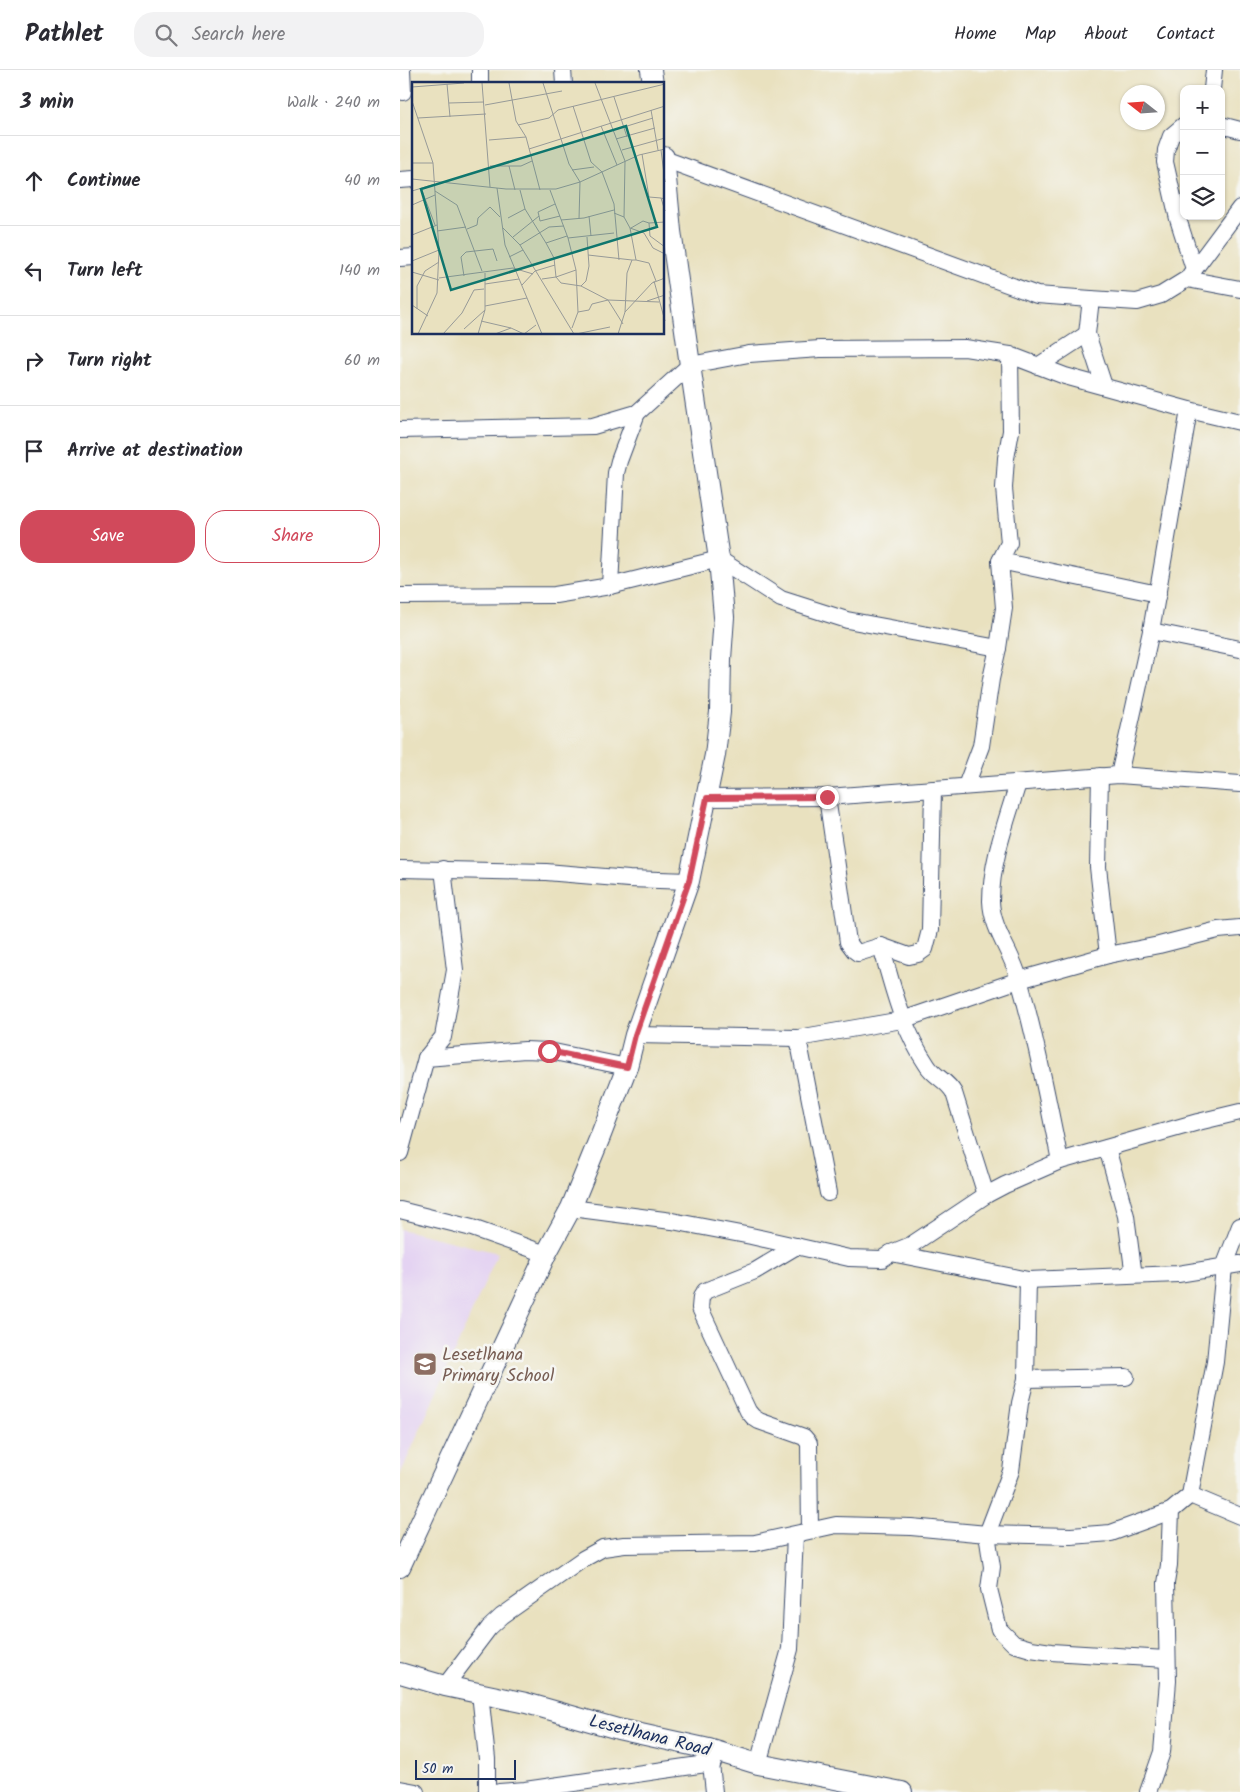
<!DOCTYPE html>
<meta charset="utf-8">
<style>
body{margin:0;font-family:Kalam,sans-serif;background:#f2f2f3;color:#2b2b33}
.controls{position:absolute;right:15px;top:15px;display:grid;overflow:hidden;border-radius:10px;box-shadow:0 1px 4px #0004}
.controls button{width:45px;height:45px;display:grid;place-items:center;padding:0;border:0;border-bottom:1px solid #e1e1e2;background:#fff;color:#2b2b33;font:25px sans-serif}
.compass{position:absolute;left:720px;top:15px;width:45px;height:45px;border-radius:50%;background:#fff;box-shadow:0 1px 4px #0004;rotate:287deg}
.scale{position:absolute;left:15px;bottom:12px;width:101px;box-sizing:border-box;padding-left:5px;border:2px solid #1b2f5e;border-top:0;font-size:14px;line-height:18px;white-space:nowrap;color:#1b2f5e;-webkit-text-stroke:4px #f6f6f2;paint-order:stroke}
.stop{position:absolute;width:15px;height:15px;margin:-11px;border:4px solid #d1495b;border-radius:50%;background:#fff}
.stop.end{background:#d1495b;border-color:#fff;box-shadow:0 1px 5px #0008}
.list{margin:0;padding:0;list-style:none}
h2{display:flex;justify-content:space-between;align-items:center;height:65px;margin:0;padding:0 20px;font-size:21px}
h2 small{font-size:16px;font-weight:400;color:#7c7c81}
.list li{display:grid;grid-template-columns:32px 1fr auto;gap:15px;align-items:center;box-sizing:border-box;height:90px;padding:0 20px;border-top:1px solid #e1e1e2}
.list b{display:block;font-size:19px;white-space:nowrap}
.list em{font-size:16px;font-style:normal;color:#7c7c81}
.actions{display:flex;gap:10px;padding:15px 20px}
.actions a{flex:1;padding:11px 0;border:1px solid #d1495b;border-radius:20px;text-align:center;font-size:18px;color:#d1495b}
.actions .main{background:#d1495b;color:#fff}
.icon{flex:none;width:28px;height:28px;fill:none;stroke:currentColor;stroke-width:2;stroke-linecap:round;stroke-linejoin:round}
.map{position:relative;flex:none;width:840px;height:1722px;overflow:hidden}
header{display:flex;align-items:center;gap:30px;box-sizing:border-box;height:70px;padding:0 25px;background:#fff;border-bottom:1px solid #e1e1e2}
header strong{font-size:24px}
nav{display:flex;gap:28px;margin-inline-start:auto;font-size:18px}
.search{width:350px;height:45px;background:#f2f2f3;display:flex;align-items:center;gap:12px;box-sizing:border-box;padding:0 18px;border-radius:20px;color:#7c7c81;font-size:19px}
main{display:flex}
aside{flex:1;background:#fff}
.map>svg:first-child{display:block}
.built{fill:#e4d3f2}
.lines{fill:none;stroke-linecap:round;stroke-linejoin:round}
.minor-casing{stroke:#3a4a6d;stroke-width:18}
.tertiary-casing{stroke:#3a4a6d;stroke-width:22}
.minor{stroke:#fff;stroke-width:16}
.tertiary{stroke:#fff;stroke-width:20}
.route{stroke:#d1495b;stroke-width:6}
.labels{text-anchor:middle;stroke-width:5;stroke-linejoin:round;paint-order:stroke}
.education-label{font-size:18px;fill:#785e54;stroke:#f6f6f2;text-anchor:start}
.street-label{font-size:18px;fill:#1b2f5e;stroke:#f6f6f2}
.inset-road{fill:none;stroke:#979a98;stroke-width:1}
.view{fill:#0f766e;fill-opacity:0.15;stroke:#0f766e;stroke-width:2.5}
.inset-edge{fill:none;stroke:#1b2f5e;stroke-width:2.5}
</style>
<header>
<strong>Pathlet</strong>
<div class="search"><svg class="icon" aria-label="search" viewBox="0 0 24 24"><circle cx="10" cy="10" r="6"/><path d="M15 15l6 6"/></svg>Search here</div>
<nav><a>Home</a><a>Map</a><a>About</a><a>Contact</a></nav>
</header>
<main>
<aside>
<h2>3 min<small>Walk · 240 m</small></h2>
<ul class="list">
<li><svg class="icon" aria-label="ahead" viewBox="0 0 24 24"><path d="M12 20V5M6 11l6-6 6 6"/></svg><div><b>Continue</b></div><em>40 m</em></li>
<li><svg class="icon" aria-label="left" viewBox="0 0 24 24"><path d="M17 20v-9H6M10 6l-5 5 5 5"/></svg><div><b>Turn left</b></div><em>140 m</em></li>
<li><svg class="icon" aria-label="right" viewBox="0 0 24 24"><path d="M7 20v-9h11M14 6l5 5-5 5"/></svg><div><b>Turn right</b></div><em>60 m</em></li>
<li><svg class="icon" aria-label="arrive" viewBox="0 0 24 24"><path d="M6 21V4h12l-3 4 3 4H6"/></svg><div><b>Arrive at destination</b></div></li>
</ul>
<div class="actions"><a class="main">Save</a><a>Share</a></div>
</aside>
<div class="map">
<svg width="840" height="1722" viewBox="0 0 840 1722">
<rect width="100%" height="100%" fill="#f6f6f2"/>
<filter id="ink" filterUnits="userSpaceOnUse"><feTurbulence type="fractalNoise" baseFrequency=".02" numOctaves="2"/><feDisplacementMap in="SourceGraphic" scale="10" xChannelSelector="R" yChannelSelector="G"/><feConvolveMatrix kernelMatrix="1 2 1 2 8 2 1 2 1" color-interpolation-filters="sRGB"/></filter>
<filter id="wash" filterUnits="userSpaceOnUse"><feTurbulence type="fractalNoise" baseFrequency=".0096" numOctaves="4" result="noise"/><feDisplacementMap in="SourceGraphic" scale="20" xChannelSelector="R" yChannelSelector="G"/><feGaussianBlur stdDeviation="1.12" result="paint"/><feColorMatrix in="noise" values="0 0 0 0 0 0 0 0 0 0 0 0 0 0 0 0 0 1.4 0 .05"/><feComposite in="paint" operator="in"/></filter>
<g filter="url(#wash)">
<rect width="100%" height="100%" fill="#e9e1bf"/>
<!-- built -->
<path class="built" d="M0,1159L98,1183L0,1405Z"/>
</g>
<g filter="url(#ink)">
<g class="lines">
<!-- minor casing -->
<g class="minor-casing">
<g id="minor">
<path d="M2,0L3,22"/>
<path d="M80,0V14"/>
<path d="M163,0L164,14"/>
<path d="M812,19L814,0"/>
<path d="M784,55L771,66L766,80L765,92L778,149L794,199"/>
<path d="M821,55L840,60"/>
<path d="M264,89L637,225L691,229"/>
<path d="M0,110L14,109"/>
<path d="M0,188L14,187"/>
<path d="M790,205L840,138"/>
<path d="M638,296L687,264"/>
<path d="M704,316L687,264L691,229L737,232L761,225L787,209L840,219"/>
<path d="M0,360L193,356L237,343L290,295L349,284L420,279L565,278L610,285L665,306L789,340L840,352"/>
<path d="M600,491L758,524"/>
<path d="M210,516L216,403L219,391L237,343"/>
<path d="M0,526L155,525L210,516L319,489L381,529L447,550L598,578"/>
<path d="M751,561L840,579"/>
<path d="M719,705L751,561L789,340"/>
<path d="M700,706L698,797L708,885L759,875L818,860L840,858"/>
<path d="M618,713C607,750 591,791 591,831C592,860 612,882 619,909C636,969 648,1031 660,1091"/>
<path d="M566,716L581,676L591,609L598,578L604,538L600,491L609,473L604,418L606,388L611,361L610,285"/>
<path d="M427,727L448,872L454,880L458,883L481,876L509,886L518,884L525,879L530,860L533,719"/>
<path d="M307,728L427,727L719,705L840,714"/>
<path d="M0,799L146,802L229,809L289,811"/>
<path d="M481,876C493,918 502,958 527,995C534,1007 547,1010 554,1023L586,1125"/>
<path d="M235,965L398,968L502,950L619,910L708,885"/>
<path d="M398,968L428,1123"/>
<path d="M26,988L43,967L55,900L43,799"/>
<path d="M707,1078L726,1146L733,1199L726,1206"/>
<path d="M0,1083L26,988L125,980L149,981L227,997"/>
<path d="M171,1138L272,1151L351,1166L449,1188L482,1189L491,1183L511,1175L586,1125L605,1115L660,1091L798,1052L840,1042"/>
<path d="M0,1140L72,1158L146,1184"/>
<path d="M397,1176L355,1201L305,1221L301,1227L300,1238L348,1341L353,1347L359,1351L404,1367L409,1373L410,1460"/>
<path d="M491,1183L628,1210L778,1204L840,1194"/>
<path d="M726,1307L626,1309L620,1333L611,1401L587,1464L592,1497L589,1519L599,1559L614,1574L631,1579L651,1582L766,1589"/>
<path d="M626,1309L628,1210"/>
<path d="M790,1425L840,1446"/>
<path d="M45,1616L89,1558L102,1546L183,1489L203,1478L224,1475L355,1473L436,1455L511,1457L587,1464L671,1466L711,1463L771,1441"/>
<path d="M80,1623L87,1689V1722"/>
<path d="M310,1684L314,1722"/>
<path d="M358,1694L390,1579L395,1465"/>
<path d="M0,1719L16,1722"/>
<path d="M99,1722L125,1720L313,1693"/>
<path d="M748,1722L762,1682L768,1611L766,1513L769,1495L771,1441L790,1425L815,1292L824,1197L840,1156"/>
</g>
</g>
<!-- tertiary casing -->
<g class="tertiary-casing">
<g id="tertiary">
<path d="M251,0L253,14"/>
<path d="M0,1497L146,1184L171,1138L200,1067L227,997L235,965L289,811L315,685L320,642L321,589L324,547L319,489L290,295L271,161L264,87"/>
<path d="M0,1603L45,1616L126,1633L218,1659L309,1679L358,1694L502,1722"/>
</g>
</g>
<!-- minor -->
<use href="#minor" class="minor"/>
<!-- tertiary -->
<use href="#tertiary" class="tertiary"/>
</g>
</g>
<g class="lines" filter="url(#ink)">
<!-- route -->
<path class="route" d="M149,981L227,997L235,965L289,811L307,728L427,727"/>
</g>
<!-- icons -->
<defs>
<g id="school-square" transform="scale(1.25)"><rect x="-9" y="-9" width="18" height="18" rx="4" fill="#8d6e63" stroke="#f6f6f2"/><path d="M0-5L7-2L0 1L-7-2ZM-4 1L0 2.5L4 1V4Q0 6-4 4Z" fill="#fff"/></g>
</defs>
<g fill-rule="evenodd">
<use href="#school-square" x="25" y="1294"/>
</g>
<g class="labels">
<!-- education labels -->
<g class="education-label">
<text x="42" y="1290">Lesetlhana<tspan x="42" dy="21">Primary School</tspan></text>
</g>
<!-- street labels -->
<g class="street-label">
<text transform="translate(250 1665) rotate(14)" y="6">Lesetlhana Road</text>
</g>
</g>
<!-- overview -->
<g transform="translate(12 12)">
<rect width="252" height="252" fill="#e9e1bf"/>
<path class="inset-road" d="M70,1L78,105M97,1L104,39L114,55L128,108M131,1L157,82L168,100L167,137M183,1L213,79L212,135M35,2L38,35M0,5L52,1M202,15L215,55M0,19L21,81L27,168L25,211L6,252M37,21L72,20M73,23L150,9M161,24L179,80L190,90L202,122L207,178M239,28L246,68M6,36L74,32M106,43L137,36L146,28L253,2M189,44L205,83M212,45L241,36M204,57L243,46M77,58L114,55M117,67L253,24M210,68L253,56M249,68L253,100M230,72L237,115L249,116M0,81H21M78,84H97L103,108M97,84H109L120,79M160,88L182,85M0,97L94,107H144L168,100L227,73L253,67M9,106L23,143M85,106L93,163L130,252M108,108L113,127L134,161M138,108L156,156L164,188L166,230L160,246M0,109L23,102M23,109L45,123L70,189M253,117L249,116L253,129M0,123L23,113M202,131L212,135L218,146L224,178H220L215,191L213,230M127,134L128,139L148,134M177,134L179,154M96,136L113,127M149,138L172,136L202,128M253,140L237,141L238,154L253,165M91,146L108,163L162,252M218,146L232,151L241,166L253,172M219,146L231,139L237,141M55,147L65,143L66,136L78,125L88,135M25,149L54,145M0,153L25,143M155,154L134,161L142,176L144,195L164,188M101,155L127,134L126,130L143,122M156,156L202,151M108,163L137,145L152,144M176,173L220,178M97,175L111,168M224,178L237,181L244,199M0,179L27,168M0,190L27,198M52,194L49,175L54,170L81,167L85,179M27,196L101,186L121,192M130,197L144,195L149,201L169,204L196,218L211,242M242,199L253,239M73,202L107,197M110,203L123,189L143,183M169,204L174,199L177,184L175,155M235,219L253,213M0,223L16,234M73,224V191M5,227V204L13,189L27,180M166,230L177,228L180,222L196,218L247,220M69,239L99,246M52,247L73,228V224L115,216M31,252L50,231L62,208L72,207M66,252L73,228M83,252L99,246L112,252L124,243M164,252L198,245M206,252L213,230L240,201L253,196"/>
<path class="view" d="M214,44L245,145L39,208L9,107Z"/>
<rect width="252" height="252" class="inset-edge"/>
</g>
</svg>
<div class="controls">
<button>+</button>
<button>−</button>
<button><svg class="icon" aria-label="layers" viewBox="0 0 24 24"><path d="M12 4l9 5-9 5-9-5zM3 14l9 5 9-5"/></svg></button>
</div>
<svg class="compass" viewBox="-18 -18 36 36"><path d="M0-13l5 13h-10z" fill="#e53935"/><path d="M0 13l5-13h-10z" fill="#7c7c81"/></svg>
<div class="scale">50 m</div>
<div class="stop" style="left:149px;top:981px"></div>
<div class="stop end" style="left:427px;top:727px"></div>
</div>
</main>
